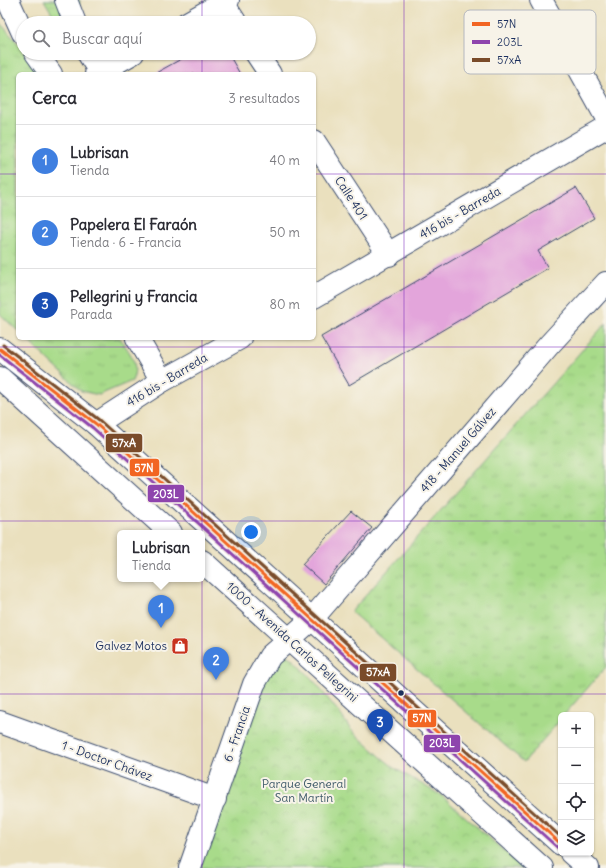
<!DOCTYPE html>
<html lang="es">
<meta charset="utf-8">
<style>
body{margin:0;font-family:Delius,sans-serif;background:#f7f7f7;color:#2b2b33}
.controls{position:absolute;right:12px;bottom:12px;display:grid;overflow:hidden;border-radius:6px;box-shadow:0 1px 3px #0004}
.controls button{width:36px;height:36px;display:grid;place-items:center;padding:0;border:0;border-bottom:1px solid #e1e1e2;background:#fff;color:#2b2b33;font:20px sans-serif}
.you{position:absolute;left:251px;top:532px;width:14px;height:14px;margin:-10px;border:3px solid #fff;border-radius:50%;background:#1a73e8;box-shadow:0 0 0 6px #1a73e833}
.badge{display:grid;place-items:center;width:26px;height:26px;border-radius:50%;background:#c8321e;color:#fff;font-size:13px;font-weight:700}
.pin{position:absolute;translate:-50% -33px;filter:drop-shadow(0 1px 2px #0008)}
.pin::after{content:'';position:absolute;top:21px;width:14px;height:12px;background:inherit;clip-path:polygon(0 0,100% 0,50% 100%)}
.popup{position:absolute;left:117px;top:530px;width:88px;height:52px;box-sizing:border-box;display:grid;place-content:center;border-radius:6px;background:#fff;filter:drop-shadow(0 1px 3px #0005);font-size:13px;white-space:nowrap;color:#7c7c81}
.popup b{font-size:15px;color:#2b2b33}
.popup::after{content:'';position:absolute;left:50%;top:100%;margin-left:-8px;border:8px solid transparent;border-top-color:#fff}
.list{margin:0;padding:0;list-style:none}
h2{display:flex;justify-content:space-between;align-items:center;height:52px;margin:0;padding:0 16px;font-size:17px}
h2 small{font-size:13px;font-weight:400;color:#7c7c81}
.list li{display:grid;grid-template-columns:26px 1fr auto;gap:12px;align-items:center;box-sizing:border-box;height:72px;padding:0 16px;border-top:1px solid #e1e1e2}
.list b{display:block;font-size:15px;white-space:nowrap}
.list p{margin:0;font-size:13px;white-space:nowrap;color:#7c7c81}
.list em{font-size:13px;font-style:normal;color:#7c7c81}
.icon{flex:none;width:22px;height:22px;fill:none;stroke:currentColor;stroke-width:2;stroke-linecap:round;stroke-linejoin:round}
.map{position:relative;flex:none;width:606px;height:868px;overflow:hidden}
.search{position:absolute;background:#fff;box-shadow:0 1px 3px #0004;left:16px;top:16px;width:300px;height:44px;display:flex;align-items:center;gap:10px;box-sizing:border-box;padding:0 14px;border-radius:22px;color:#7c7c81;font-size:15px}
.panel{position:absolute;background:#fff;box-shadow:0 1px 3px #0004;left:16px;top:72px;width:300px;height:268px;border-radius:6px}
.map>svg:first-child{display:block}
.grass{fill:url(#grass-tufts);stroke:#628574}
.park{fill:url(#park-crowns);stroke:#628574}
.building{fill:#e3a5db}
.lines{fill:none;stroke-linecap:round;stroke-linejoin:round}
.minor-casing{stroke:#3a4a6c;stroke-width:24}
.major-casing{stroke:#3a4a6c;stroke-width:24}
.minor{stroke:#fff;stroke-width:22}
.major{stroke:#fff;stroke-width:22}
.bus-1-casing{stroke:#f7f3e8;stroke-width:6}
.bus-2-casing{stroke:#f7f3e8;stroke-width:6}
.bus-3-casing{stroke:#f7f3e8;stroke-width:6}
.bus-1{stroke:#f26522;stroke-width:3}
.bus-2{stroke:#8e44ad;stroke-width:3}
.bus-3{stroke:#7a4b2a;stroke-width:3}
.grid{fill:none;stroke:#7b2cbf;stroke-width:1;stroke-opacity:0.55}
.bus-dot{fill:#1b2f5e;stroke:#f7f3e8;stroke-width:1.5}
.labels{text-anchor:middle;stroke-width:4;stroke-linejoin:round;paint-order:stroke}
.street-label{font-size:12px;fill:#1b2f5e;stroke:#f7f3e8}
.poi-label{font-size:12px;fill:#1b2f5e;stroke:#f7f3e8;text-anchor:end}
.park-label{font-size:12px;fill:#3e5a69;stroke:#f7f3e8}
.key{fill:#f7f3e8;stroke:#b5b8bf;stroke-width:1}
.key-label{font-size:11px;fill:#1b2f5e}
.line-badge{stroke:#f7f3e8;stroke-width:1.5}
.badge-label{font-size:11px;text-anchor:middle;font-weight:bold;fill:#fff}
</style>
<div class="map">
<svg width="606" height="868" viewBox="0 0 606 868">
<defs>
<pattern id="grass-tufts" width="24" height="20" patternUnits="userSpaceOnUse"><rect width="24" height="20" fill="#a8db8a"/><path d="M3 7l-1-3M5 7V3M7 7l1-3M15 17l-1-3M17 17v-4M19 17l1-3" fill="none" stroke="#90bc7a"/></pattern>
<pattern id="park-crowns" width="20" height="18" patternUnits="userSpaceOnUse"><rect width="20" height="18" fill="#a8db8a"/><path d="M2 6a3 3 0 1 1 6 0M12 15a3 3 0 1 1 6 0" fill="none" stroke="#90bc7a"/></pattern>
</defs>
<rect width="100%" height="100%" fill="#f7f3e8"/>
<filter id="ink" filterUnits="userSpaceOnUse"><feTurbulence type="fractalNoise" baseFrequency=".025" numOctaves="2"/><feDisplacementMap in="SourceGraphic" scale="8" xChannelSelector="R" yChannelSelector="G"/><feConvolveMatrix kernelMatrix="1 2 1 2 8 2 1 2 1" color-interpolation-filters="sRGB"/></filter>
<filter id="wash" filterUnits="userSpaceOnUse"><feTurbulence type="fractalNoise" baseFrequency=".012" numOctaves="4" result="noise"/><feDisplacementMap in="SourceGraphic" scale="16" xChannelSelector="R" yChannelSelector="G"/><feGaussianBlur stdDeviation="0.9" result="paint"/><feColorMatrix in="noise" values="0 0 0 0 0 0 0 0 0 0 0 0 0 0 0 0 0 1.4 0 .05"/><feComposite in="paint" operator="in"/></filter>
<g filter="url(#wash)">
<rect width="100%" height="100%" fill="#eae0be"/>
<!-- grass -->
<g class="grass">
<path d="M44,0H80L77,23H58Z"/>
<path d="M0,23L23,49V53H26L40,74H18V331L0,314Z"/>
<path d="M606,323V667L564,715H561V719L524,762L351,612Z"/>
<path d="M25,338H120C129,352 140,363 132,381L99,395L81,391Z"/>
</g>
<!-- park -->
<path class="park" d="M285,654L292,658L313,680L341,715L351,730L381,757L396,769L442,796L523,868H194L266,669Z"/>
<g id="blocks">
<!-- building -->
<g class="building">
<path d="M192,53H228L240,74H154Z"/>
<path d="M576,188L594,218L538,251L548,268L349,385L321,337Z"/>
<path d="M351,511L372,528L324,584L302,564Z"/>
</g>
</g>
</g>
<g filter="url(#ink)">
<use href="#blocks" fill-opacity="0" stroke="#3a4a6c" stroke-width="1"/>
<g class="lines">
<!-- minor casing -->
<g class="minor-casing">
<g id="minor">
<path d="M66,0L75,23"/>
<path d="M541,0L606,117"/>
<path d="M223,3L236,23"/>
<path d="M187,23L228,0"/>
<path d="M88,53L100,72"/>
<path d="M256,53L270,74"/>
<path d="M96,74L133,53"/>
<path d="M314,141L389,255"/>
<path d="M314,297L606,127"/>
<path d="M137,338L162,381"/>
<path d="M96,424L162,381L240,338"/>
<path d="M0,722L215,799"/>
<path d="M190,868L254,684L270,656L312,619L549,345L606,283"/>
</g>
</g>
<!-- major casing -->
<g class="major-casing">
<g id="major">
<path d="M8,0L23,33"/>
<path d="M36,53L51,74"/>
<path d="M0,349L96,424L561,844"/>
<path d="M0,378L171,533"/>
<path d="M202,561L542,868"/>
<path d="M571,853L588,868"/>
</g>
</g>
<!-- minor -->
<use href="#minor" class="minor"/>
<!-- major -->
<use href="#major" class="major"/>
<!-- bus-1 casing -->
<g class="bus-1-casing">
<path id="bus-1" d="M0,349L96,424L561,844"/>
</g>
<!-- bus-2 casing -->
<g class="bus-2-casing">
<path id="bus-2" d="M0,355L93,428L558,848"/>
</g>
<!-- bus-3 casing -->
<g class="bus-3-casing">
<path id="bus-3" d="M3,345L99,420L561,837"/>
</g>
<!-- bus-1 -->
<use href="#bus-1" class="bus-1"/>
<!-- bus-2 -->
<use href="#bus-2" class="bus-2"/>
<!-- bus-3 -->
<use href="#bus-3" class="bus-3"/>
</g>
</g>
<!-- grid -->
<path class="grid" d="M202,0V23M404,0V868M202,53V74M0,174H18M314,174H606M202,338V868M0,347H606M0,521H606M0,694H606"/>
<!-- icons -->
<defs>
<g id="shop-square" transform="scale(0.9)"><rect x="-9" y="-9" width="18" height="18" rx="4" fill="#c8321e" stroke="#f7f3e8"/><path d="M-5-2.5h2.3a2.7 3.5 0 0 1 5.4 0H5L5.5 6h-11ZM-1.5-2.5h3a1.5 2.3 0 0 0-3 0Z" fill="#fff"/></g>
</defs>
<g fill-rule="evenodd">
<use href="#shop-square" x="180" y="646"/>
</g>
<!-- markers -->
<circle class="bus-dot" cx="401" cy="693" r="3.5"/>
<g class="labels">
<!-- street labels -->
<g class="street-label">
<text transform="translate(351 198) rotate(57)" y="4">Calle 401</text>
<text transform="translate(460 213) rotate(-30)" y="4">416 bis - Barreda</text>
<text transform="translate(167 380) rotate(-31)" y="4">416 bis - Barreda</text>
<text transform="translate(458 450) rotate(-49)" y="4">418 - Manuel Gálvez</text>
<text transform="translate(292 642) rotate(42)" y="4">1000 - Avenida Carlos Pellegrini</text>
<text transform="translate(237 734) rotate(-71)" y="4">6 - Francia</text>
<text transform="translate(107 761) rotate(20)" y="4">1 - Doctor Chávez</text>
</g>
<!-- poi labels -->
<g class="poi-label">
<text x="167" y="650">Galvez Motos</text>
</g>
<!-- park labels -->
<g class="park-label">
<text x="304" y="788">Parque General<tspan x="304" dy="14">San Martín</tspan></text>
</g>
</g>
<!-- legend -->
<rect x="464" y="10" width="132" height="64" rx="6" class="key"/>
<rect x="472" y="22" width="18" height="4" fill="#f26522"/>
<rect x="472" y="40" width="18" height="4" fill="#8e44ad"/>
<rect x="472" y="58" width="18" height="4" fill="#7a4b2a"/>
<g class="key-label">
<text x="497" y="28">57N</text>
<text x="497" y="46">203L</text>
<text x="497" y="64">57xA</text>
</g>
<g class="line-badge">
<rect x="105" y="433" width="38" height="20" rx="4" fill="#7a4b2a"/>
<rect x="129" y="458" width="31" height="19" rx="4" fill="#f26522"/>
<rect x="147" y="484" width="38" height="19" rx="4" fill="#8e44ad"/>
<rect x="359" y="663" width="38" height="19" rx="4" fill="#7a4b2a"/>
<rect x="407" y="709" width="30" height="19" rx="4" fill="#f26522"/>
<rect x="423" y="734" width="38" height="19" rx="4" fill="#8e44ad"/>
</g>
<g class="badge-label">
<text x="124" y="447">57xA</text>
<text x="144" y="472">57N</text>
<text x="166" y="498">203L</text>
<text x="378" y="676">57xA</text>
<text x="422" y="722">57N</text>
<text x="442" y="747">203L</text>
</g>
</svg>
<div class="controls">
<button>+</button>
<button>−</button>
<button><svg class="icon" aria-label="locate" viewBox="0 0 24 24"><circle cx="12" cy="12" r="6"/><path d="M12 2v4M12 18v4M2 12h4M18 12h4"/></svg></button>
<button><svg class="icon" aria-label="layers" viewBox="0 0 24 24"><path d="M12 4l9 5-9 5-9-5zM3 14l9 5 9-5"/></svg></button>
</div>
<div class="you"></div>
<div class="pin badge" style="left:161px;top:628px;background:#3f7fe0">1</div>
<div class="popup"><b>Lubrisan</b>Tienda</div>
<div class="pin badge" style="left:216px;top:680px;background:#3f7fe0">2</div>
<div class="pin badge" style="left:380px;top:742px;background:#1a4fb4">3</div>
<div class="search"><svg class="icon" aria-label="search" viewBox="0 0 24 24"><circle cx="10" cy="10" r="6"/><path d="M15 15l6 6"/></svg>Buscar aquí</div>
<section class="panel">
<h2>Cerca<small>3 resultados</small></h2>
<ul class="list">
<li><span class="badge" style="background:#3f7fe0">1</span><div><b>Lubrisan</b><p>Tienda</p></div><em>40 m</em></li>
<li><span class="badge" style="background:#3f7fe0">2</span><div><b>Papelera El Faraón</b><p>Tienda · 6 - Francia</p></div><em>50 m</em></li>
<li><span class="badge" style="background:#1a4fb4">3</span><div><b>Pellegrini y Francia</b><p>Parada</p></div><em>80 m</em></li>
</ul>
</section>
</div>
